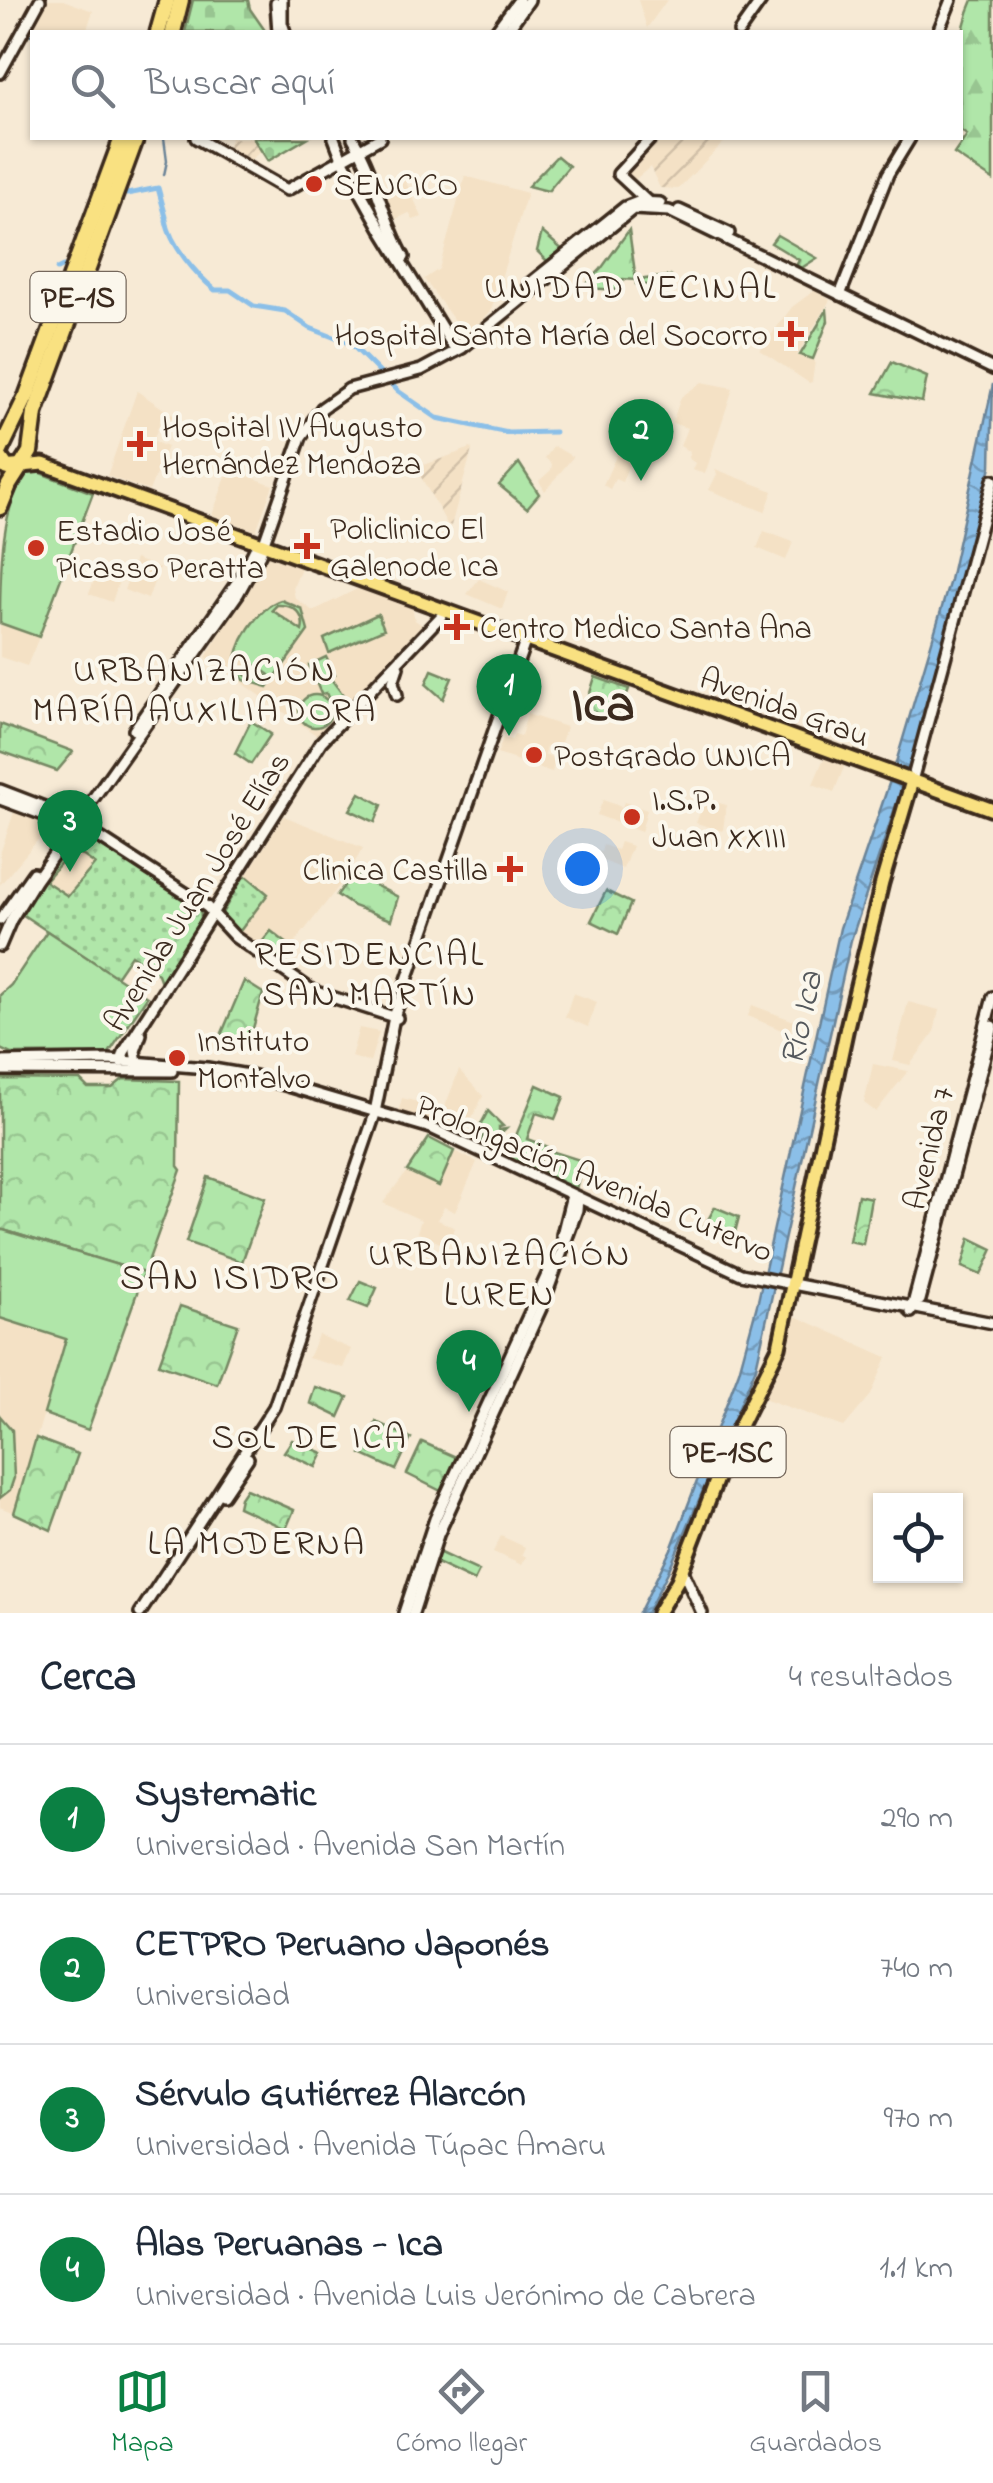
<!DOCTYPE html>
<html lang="es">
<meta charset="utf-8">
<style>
body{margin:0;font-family:"Indie Flower",sans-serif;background:#f6f6f7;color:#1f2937}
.controls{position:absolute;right:30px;bottom:30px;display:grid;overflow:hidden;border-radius:0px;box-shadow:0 2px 8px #0004}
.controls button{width:90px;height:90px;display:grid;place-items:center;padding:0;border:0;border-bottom:2px solid #e0e1e3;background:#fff;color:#1f2937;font:50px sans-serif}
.you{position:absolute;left:582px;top:868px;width:35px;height:35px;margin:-25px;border:8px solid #fff;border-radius:50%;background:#1a73e8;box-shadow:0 0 0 15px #1a73e833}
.badge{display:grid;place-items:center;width:65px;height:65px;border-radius:50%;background:#0b8043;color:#fff;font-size:32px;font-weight:700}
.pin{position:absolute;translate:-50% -82px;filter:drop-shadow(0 2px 5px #0008)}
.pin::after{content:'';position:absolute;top:52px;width:35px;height:30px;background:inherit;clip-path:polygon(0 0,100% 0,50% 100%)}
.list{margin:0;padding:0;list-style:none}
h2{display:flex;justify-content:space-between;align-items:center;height:130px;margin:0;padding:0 40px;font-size:42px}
h2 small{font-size:32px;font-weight:400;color:#747a83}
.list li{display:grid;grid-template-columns:65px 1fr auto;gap:30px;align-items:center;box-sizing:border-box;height:150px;padding:0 40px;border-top:2px solid #e0e1e3}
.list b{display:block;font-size:38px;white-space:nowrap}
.list p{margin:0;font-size:32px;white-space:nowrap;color:#747a83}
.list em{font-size:32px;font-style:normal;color:#747a83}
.icon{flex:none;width:55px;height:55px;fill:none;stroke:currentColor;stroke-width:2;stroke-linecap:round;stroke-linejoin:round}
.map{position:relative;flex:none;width:993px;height:1613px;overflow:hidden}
.search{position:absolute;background:#fff;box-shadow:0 2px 8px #0004;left:30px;right:30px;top:30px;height:110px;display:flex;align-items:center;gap:25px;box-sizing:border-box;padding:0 35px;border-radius:0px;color:#747a83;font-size:38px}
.sheet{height:730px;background:#fff}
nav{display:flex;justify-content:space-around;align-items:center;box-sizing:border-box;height:140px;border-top:2px solid #e0e1e3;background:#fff;font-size:28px;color:#747a83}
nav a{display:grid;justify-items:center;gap:5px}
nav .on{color:#0b8043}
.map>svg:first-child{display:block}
.built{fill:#f4e1c5}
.industrial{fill:url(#industrial-furrows)}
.grass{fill:url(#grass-tufts);stroke:#768864;stroke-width:2.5}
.forest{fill:url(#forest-firs);stroke:#768864;stroke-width:2.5}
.cemetery{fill:url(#cemetery-stones);stroke:#768864;stroke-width:2.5}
.park{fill:url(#park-crowns);stroke:#768864;stroke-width:2.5}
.garden{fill:url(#garden-dots);stroke:#768864;stroke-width:2.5;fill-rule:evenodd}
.pitch{fill:#b0e6a9;stroke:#768864;stroke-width:2.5;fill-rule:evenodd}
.water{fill:url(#water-waves);stroke:#6b8397;stroke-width:2.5}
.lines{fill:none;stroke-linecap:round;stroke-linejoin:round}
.stream{stroke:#6b8397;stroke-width:2.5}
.canal{stroke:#8bbfe8;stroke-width:5}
.secondary-casing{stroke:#3b2a1e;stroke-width:16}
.primary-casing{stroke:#3b2a1e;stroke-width:19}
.highway-casing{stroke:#3b2a1e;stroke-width:21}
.secondary{stroke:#fbf7ec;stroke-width:9}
.primary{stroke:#f9e181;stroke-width:11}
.highway{stroke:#f9e181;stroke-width:14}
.poi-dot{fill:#c8321e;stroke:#fbf7ec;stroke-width:4}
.labels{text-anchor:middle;stroke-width:8;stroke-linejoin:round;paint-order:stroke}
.shield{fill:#fbf7ec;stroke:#75685c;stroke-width:2.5}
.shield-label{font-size:30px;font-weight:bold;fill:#3b2a1e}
.poi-label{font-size:32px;fill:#3b2a1e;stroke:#fbf7ec;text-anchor:start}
.street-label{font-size:32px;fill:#3b2a1e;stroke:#fbf7ec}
.neighbourhood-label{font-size:35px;letter-spacing:2.5px;fill:#3b2a1e;stroke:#fbf7ec}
.water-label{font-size:35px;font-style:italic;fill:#53575b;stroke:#fbf7ec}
.quarter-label{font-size:38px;letter-spacing:2.5px;fill:#3b2a1e;stroke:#fbf7ec}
.town-label{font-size:52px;font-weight:bold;fill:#3b2a1e;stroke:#fbf7ec}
</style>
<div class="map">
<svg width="993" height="1613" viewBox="0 0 993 1613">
<defs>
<pattern id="industrial-furrows" width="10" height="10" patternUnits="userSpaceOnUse" patternTransform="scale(2.5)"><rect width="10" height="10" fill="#f4e1c5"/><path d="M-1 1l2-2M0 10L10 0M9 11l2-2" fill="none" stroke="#d2c1a9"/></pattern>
<pattern id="grass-tufts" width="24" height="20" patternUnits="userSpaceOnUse" patternTransform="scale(2.5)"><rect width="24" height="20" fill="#b0e6a9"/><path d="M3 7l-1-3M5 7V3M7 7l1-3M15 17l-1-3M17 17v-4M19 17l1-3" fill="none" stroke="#98c591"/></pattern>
<pattern id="forest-firs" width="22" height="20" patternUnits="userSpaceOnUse" patternTransform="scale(2.5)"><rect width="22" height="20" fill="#b0e6a9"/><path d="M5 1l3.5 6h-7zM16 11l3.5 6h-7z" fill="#98c591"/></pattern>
<pattern id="cemetery-stones" width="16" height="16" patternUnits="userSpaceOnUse" patternTransform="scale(2.5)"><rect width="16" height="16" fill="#b0e6a9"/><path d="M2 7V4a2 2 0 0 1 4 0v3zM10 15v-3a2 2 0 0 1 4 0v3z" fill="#98c591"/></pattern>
<pattern id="park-crowns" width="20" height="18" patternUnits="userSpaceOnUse" patternTransform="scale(2.5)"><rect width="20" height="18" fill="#b0e6a9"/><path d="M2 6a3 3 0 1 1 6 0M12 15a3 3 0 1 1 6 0" fill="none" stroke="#98c591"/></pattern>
<pattern id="garden-dots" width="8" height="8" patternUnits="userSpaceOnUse" patternTransform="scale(2.5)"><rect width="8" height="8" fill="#b0e6a9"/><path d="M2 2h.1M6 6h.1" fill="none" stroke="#98c591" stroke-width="1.8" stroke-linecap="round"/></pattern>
<pattern id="water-waves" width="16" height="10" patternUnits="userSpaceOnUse" patternTransform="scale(2.5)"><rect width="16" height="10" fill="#8bbfe8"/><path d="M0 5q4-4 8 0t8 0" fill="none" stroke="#739bbb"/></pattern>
</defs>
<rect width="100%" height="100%" fill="#f7ead5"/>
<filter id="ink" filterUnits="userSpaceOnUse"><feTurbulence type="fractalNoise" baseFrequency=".01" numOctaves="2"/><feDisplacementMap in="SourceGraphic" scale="20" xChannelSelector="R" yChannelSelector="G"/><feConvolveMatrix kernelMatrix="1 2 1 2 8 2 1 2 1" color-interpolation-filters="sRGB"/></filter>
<g filter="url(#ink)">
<!-- built -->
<g class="built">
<path d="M44,0H63L93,11L86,32H57L35,26Z"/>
<path d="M638,0H667L647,28Z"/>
<path d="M465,176L527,193L491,311L466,337L424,279L439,269Z"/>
<path d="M405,180L422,217L413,220L409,213L390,222L382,205Z"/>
<path d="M815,290L830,300L797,355L815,361L812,382L809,383L760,350L792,307Z"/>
<path d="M702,382L733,388L705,474L692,470L695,463L688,458L690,452L680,446L687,428L672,423L681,397Z"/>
<path d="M137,391L179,419L162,416L153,441L167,447L149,491L107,476Z"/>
<path d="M554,446L573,457L545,491L539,481L551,470L552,464L545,458Z"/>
<path d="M617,454L630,461L622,482L615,479L610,489L603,485Z"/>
<path d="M229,469L273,485L256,531L212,515Z"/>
<path d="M715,469L773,491L765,512L709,490L717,474Z"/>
<path d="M764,531L793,542L786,560L757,548Z"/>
<path d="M268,552L302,565L293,588L295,598L313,611L363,586L411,603L415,620L426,628L321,735H316L206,657Z"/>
<path d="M135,559L159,568L148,599L124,590Z"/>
<path d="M97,572L119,581L112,602L89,594Z"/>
<path d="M479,579L508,592L502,609L467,594Z"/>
<path d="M0,623L39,637L27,666L0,657Z"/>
<path d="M527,714L566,727L560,746L556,745L554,750L546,747L544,754L556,759L552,772L497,754L503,738L512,740L514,734L521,736Z"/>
<path d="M825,756L845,765L834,792L813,784Z"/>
<path d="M705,799L726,805L723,831L696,823Z"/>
<path d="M603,800L622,807L624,802L647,810L641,832L597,815Z"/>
<path d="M14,812L52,823L0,885V854Z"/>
<path d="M284,816L363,848L347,876L278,964L237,935L221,915Z"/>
<path d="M620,842L632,846L623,869L586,854L588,847L601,852L603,845L617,850Z"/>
<path d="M73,848L95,863L68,896L45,881Z"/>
<path d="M573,993L597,1002L588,1027L565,1017Z"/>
<path d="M908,1002L939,1010L934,1033L910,1065L893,1061Z"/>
<path d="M752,1005L794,1021L789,1033L748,1016Z"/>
<path d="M359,1028L379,1032L370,1062L351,1057Z"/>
<path d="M873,1064L908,1071L876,1112L864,1103Z"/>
<path d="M459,1070L483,1096L461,1141L436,1130Z"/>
<path d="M402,1098L434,1106L427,1125L397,1117Z"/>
<path d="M454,1151L477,1162L455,1212L444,1207L438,1220L455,1228L446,1246L417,1232L421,1220L383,1203L407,1171L439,1185Z"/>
<path d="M795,1316L887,1357L871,1395L844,1427L763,1398L785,1356Z"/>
<path d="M0,1318L66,1339L14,1513L0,1507Z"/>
<path d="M318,1335L351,1349L343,1368L308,1358Z"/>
<path d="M501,1536L525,1547L522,1554L526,1557L522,1565L493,1552Z"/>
</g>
<!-- industrial -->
<g class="industrial">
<path d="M231,138H253L261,151L247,163L234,156L237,152L233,149L226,151Z"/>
<path d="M657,138H728L678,189L660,188L650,167L631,183L623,175Z"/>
<path d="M471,448L472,450L451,526L447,524L416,468Z"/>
</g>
<!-- grass -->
<path class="grass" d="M777,235L817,258L800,269L796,266L799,260L771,243Z"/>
<!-- forest -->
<path class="forest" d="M973,0H993V180L954,154L967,135L961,131C960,87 954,41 973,0Z"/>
<!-- cemetery -->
<g class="cemetery">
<path d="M193,0H248L250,9L266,32H185Z"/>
<path d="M253,138H307L268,161Z"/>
</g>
<!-- park -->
<g class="park">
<path d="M557,156L569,166L548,191L528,186Z"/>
<path d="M629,230L636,280L671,276L672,287L636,284V280L623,279L621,290L583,288L601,269Z"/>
<path d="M542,232L565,252L550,264L537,251Z"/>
<path d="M827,310L828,321L813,359L800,355Z"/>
<path d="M892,362L927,377L922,402L875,393Z"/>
<path d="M378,614L384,629L329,653L324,639Z"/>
<path d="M432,670L452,678L443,699L426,684Z"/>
<path d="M595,677L629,689L617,721L585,709Z"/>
<path d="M251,721L271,734L251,764L235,753Z"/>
<path d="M0,724L72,751L73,752L57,771L0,751Z"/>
<path d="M360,793L382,805L375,822L350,810Z"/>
<path d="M353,874L398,897L391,920L353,906L337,895Z"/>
<path d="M606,891L631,903L618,934L591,921Z"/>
<path d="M244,981L263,993L248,1046L219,1040Z"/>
<path d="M0,1079L80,1080L88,1088H112L123,1079L179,1081L178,1166L181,1170L144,1273L0,1229Z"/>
<path d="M537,1085L564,1097L555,1119L536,1113L527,1139L546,1146L534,1176L506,1160L513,1156L515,1138Z"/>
<path d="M488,1111L503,1126L499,1127V1130L506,1129L493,1141L483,1137L477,1150L468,1146L474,1133L483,1136L486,1130L480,1126Z"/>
<path d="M429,1138L454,1151L439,1186L407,1171Z"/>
<path d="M208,1177L265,1198L242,1262L186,1242Z"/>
<path d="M858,1195L871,1198L863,1244L849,1241Z"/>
<path d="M715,1207L739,1217L733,1240L704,1227Z"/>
<path d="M970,1238L993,1249L981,1275L962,1267Z"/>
<path d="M360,1281L377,1288L368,1308L350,1301Z"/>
<path d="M180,1306L238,1325L217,1384L159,1364Z"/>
<path d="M315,1387L348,1397L339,1417L310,1403Z"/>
<path d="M376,1422L411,1438L396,1470L361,1454Z"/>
<path d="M36,1438L78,1454L51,1530L14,1513Z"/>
<path d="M292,1440L323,1453L316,1467L284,1452Z"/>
<path d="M422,1442L458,1458L443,1492L407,1474Z"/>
<path d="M246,1489L294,1510L286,1529L238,1507L240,1498Z"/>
</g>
<!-- garden -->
<g class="garden">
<path d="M76,830L200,909L202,924L162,985L158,974L131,955L116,977L20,913L71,832ZM73,849L95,864L68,896L45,881Z"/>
<path d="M243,877H248L268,894L237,935L222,922L221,915Z"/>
</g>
<!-- pitch -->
<g class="pitch">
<path d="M519,463L539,494L527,508L499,485Z"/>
<path d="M30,469L93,493L39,637L0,623C0,576 0,501 30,469Z"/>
<path d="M281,600L302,609L308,631L268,687L244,680L236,669C232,647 259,606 281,600ZM277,605C293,604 306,614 302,631L272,610ZM240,654L269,675V676C256,682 245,679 238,666Z"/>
<path d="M326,657L335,675L323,681L331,679L344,696L330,702L326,693L321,694L309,665Z"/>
<circle cx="315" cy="711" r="16"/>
<path d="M47,931L147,997L109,1053L11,1054L0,1049V995L11,985Z"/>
<path d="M271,931L289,945L276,962L258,947Z"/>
<path d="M551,1151L583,1161L575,1193L541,1179Z"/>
<path d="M0,1229L144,1273L88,1430L44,1414L66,1339L0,1318Z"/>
<path d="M0,1416L12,1430L14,1478L10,1490L0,1498Z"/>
<path d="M438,1552L479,1571L474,1581L434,1562Z"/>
</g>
<!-- water -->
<path class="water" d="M993,384L991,466L925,718L851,940L756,1367L668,1572L647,1613H639L672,1547L739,1371L758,1301L840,928L894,769L950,580Z"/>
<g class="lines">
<!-- stream -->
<g class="stream">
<path d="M29,34L32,35"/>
<path d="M164,138L167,161L164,175"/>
</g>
<!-- canal -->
<g class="canal">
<path d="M127,194L158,188L166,217"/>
<path d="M166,220C170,245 196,274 215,290H230L254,306L285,311L310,328L351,344L398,391L437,418L508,433L555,432"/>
<path d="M57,269L63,266"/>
</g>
<!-- secondary casing -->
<g class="secondary-casing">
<g id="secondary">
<path d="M282,0V23L285,32"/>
<path d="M276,3L278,32"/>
<path d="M495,32L519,0"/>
<path d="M506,32L529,0"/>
<path d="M739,32L761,1L759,0"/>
<path d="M938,32L951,0"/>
<path d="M0,73L40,0"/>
<path d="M196,138L287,190L380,138"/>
<path d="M334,138L342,159L384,234L456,351"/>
<path d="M353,138C376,176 382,218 404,257"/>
<path d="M649,203L618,174L651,138"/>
<path d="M679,210L729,233"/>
<path d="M529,284L625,207L638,202L660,203"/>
<path d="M840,295L888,174L910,138"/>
<path d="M397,695L393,682L398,667"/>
<path d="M134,730L242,575L258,543"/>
<path d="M912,781L993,480"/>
<path d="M0,790L65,815L207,907L235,937L313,991L397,1018"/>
<path d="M0,799L71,825"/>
<path d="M0,920L33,873"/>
<path d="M0,946L11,920L35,881L238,594L260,554L301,437L322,408L349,389L421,370L462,348L633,209L669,211L993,369"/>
<path d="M0,1062L109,1060L207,1068L254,1076L431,1128L741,1274L993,1323"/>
<path d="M121,1062L124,1052L321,742L446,611"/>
<path d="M138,1067L135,1051L141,1034"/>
<path d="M0,1070L172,1071"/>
<path d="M562,1235L571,1199"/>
<path d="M920,1300L993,1026"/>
<path d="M911,1312L993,997"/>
<path d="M223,1495L248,1458"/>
<path d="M682,1569L702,1613"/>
<path d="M140,1613L274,1407L374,1117L394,1017L526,639"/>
<path d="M404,1613L435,1519L552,1264"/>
<path d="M413,1613L438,1535L543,1304L577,1210L578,1198"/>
</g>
</g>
<!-- primary casing -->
<g class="primary-casing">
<g id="primary">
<path d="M22,466L43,464L993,810"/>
<path d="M658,1613L678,1580L728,1450L779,1347L847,1027L882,883L912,781"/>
</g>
</g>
<!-- highway casing -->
<g class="highway-casing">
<g id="highway">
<path d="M158,32L167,0"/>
<path d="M173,32L181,0"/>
<path d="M0,451L27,395L122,138"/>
<path d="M0,458L7,468L21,467"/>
<path d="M0,507L9,485L30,452L35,413L136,138"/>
</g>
</g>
<!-- secondary -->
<use href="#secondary" class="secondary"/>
<!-- primary -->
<use href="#primary" class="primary"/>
<!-- highway -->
<use href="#highway" class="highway"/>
</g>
</g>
<!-- markers -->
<g class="poi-dot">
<circle cx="314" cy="184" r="10"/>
<path d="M786 319h10v10h10v10h-10v10h-10v-10h-10v-10h10z"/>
<path d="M135 429h10v10h10v10h-10v10h-10v-10h-10v-10h10z"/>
<path d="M302 531h10v10h10v10h-10v10h-10v-10h-10v-10h10z"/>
<circle cx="36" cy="548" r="10"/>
<path d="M452 612h10v10h10v10h-10v10h-10v-10h-10v-10h10z"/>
<circle cx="534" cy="755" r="10"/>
<circle cx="632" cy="817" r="10"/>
<path d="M505 854h10v10h10v10h-10v10h-10v-10h-10v-10h10z"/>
<circle cx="177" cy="1058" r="10"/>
</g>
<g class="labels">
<!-- shield labels -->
<g class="shield">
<rect x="30.5" y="272" width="95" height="50" rx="8"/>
<rect x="670.5" y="1427" width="115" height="50" rx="8"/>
</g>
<g class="shield-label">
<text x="78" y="307">PE-1S</text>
<text x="728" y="1462">PE-1SC</text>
</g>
<!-- poi labels -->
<g class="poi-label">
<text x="334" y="195">SENCICO</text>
<text x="768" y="345" text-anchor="end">Hospital Santa María del Socorro</text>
<text x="162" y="437">Hospital IV Augusto<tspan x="162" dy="37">Hernández Mendoza</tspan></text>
<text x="330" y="539">Policlinico El<tspan x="330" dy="37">Galenode Ica</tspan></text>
<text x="56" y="541">Estadio José<tspan x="56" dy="37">Picasso Peratta</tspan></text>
<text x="480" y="638">Centro Medico Santa Ana</text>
<text x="554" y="766">PostGrado UNICA</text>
<text x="652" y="810">I.S.P.<tspan x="652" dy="37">Juan XXIII</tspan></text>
<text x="488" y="880" text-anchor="end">Clinica Castilla</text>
<text x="197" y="1051">Instituto<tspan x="197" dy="37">Montalvo</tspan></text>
</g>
<!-- street labels -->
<g class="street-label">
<text transform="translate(785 706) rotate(20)" y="11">Avenida Grau</text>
<text transform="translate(196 891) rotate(-58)" y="11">Avenida Juan José Elías</text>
<text transform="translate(928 1148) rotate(-76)" y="11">Avenida 7</text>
<text transform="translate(595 1177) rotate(23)" y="11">Prolongación Avenida Cutervo</text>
</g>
<!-- neighbourhood labels -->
<g class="neighbourhood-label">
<text x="631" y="298">UNIDAD VECINAL</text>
<text x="205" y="681">URBANIZACIÓN<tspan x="205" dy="40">MARÍA AUXILIADORA</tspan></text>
<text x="370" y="965">RESIDENCIAL<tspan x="370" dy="40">SAN MARTÍN</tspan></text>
<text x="500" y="1265">URBANIZACIÓN<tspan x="500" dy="40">LUREN</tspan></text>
<text x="310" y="1448">SOL DE ICA</text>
<text x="257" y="1554">LA MODERNA</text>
</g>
<!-- water labels -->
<g class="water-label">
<text transform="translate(800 1018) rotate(-78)" y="12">Río Ica</text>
</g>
<!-- quarter labels -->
<g class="quarter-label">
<text x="231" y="1289">SAN ISIDRO</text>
</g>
<!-- town labels -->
<g class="town-label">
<text x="603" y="720">Ica</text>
</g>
</g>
</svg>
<div class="controls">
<button><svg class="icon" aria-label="locate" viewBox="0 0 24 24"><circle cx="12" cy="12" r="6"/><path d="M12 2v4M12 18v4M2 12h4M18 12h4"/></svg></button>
</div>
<div class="you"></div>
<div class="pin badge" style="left:509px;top:736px">1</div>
<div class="pin badge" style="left:641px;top:481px">2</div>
<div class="pin badge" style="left:70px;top:872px">3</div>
<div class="pin badge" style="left:469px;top:1412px">4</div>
<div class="search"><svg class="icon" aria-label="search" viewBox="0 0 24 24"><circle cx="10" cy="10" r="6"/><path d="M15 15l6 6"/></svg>Buscar aquí</div>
</div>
<section class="sheet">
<h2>Cerca<small>4 resultados</small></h2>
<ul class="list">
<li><span class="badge">1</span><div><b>Systematic</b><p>Universidad · Avenida San Martín</p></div><em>290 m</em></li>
<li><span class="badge">2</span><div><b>CETPRO Peruano Japonés</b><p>Universidad</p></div><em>740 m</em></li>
<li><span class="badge">3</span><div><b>Sérvulo Gutiérrez Alarcón</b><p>Universidad · Avenida Túpac Amaru</p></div><em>970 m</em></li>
<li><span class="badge">4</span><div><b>Alas Peruanas - Ica</b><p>Universidad · Avenida Luis Jerónimo de Cabrera</p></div><em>1.1 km</em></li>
</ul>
</section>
<nav>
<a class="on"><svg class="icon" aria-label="map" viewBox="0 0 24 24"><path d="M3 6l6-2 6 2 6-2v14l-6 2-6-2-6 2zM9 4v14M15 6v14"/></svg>Mapa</a>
<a><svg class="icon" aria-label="directions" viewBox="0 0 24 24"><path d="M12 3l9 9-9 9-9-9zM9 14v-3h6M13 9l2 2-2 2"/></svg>Cómo llegar</a>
<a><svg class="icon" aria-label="saved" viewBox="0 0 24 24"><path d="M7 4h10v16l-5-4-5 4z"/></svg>Guardados</a>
</nav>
